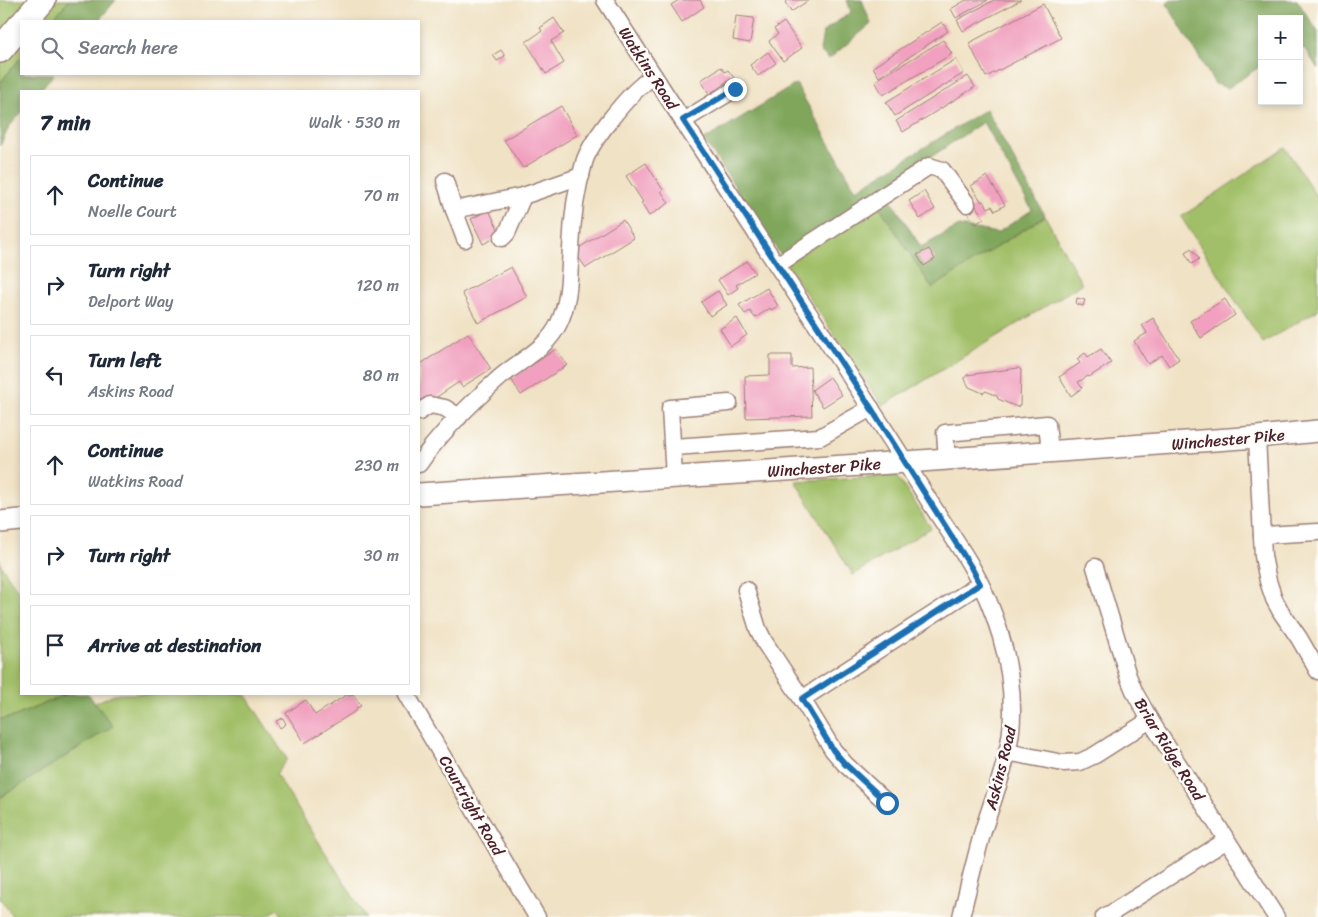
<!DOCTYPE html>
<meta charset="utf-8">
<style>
body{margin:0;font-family:Sriracha,sans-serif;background:#f2f2f3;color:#1f2937}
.controls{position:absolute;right:15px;top:15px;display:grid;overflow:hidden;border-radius:0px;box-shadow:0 2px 8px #0003}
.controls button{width:45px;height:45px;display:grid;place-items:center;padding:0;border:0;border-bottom:1px solid #e0e1e3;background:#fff;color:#1f2937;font:25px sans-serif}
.stop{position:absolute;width:15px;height:15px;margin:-11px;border:4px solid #1f6fb2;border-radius:50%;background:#fff}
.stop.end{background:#1f6fb2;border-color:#fff;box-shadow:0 1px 5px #0008}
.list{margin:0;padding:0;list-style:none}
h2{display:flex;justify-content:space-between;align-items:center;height:65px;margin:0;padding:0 20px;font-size:21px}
h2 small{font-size:16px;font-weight:400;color:#747a83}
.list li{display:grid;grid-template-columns:32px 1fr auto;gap:15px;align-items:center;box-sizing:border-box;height:80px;margin:0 10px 10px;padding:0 10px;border:1px solid #e0e1e3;border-radius:0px}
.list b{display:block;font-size:19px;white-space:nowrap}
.list p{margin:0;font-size:16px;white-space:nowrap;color:#747a83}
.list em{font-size:16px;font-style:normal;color:#747a83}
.icon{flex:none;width:28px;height:28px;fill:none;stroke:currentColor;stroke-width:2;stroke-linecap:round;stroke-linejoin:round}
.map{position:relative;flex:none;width:1318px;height:917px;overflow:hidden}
.search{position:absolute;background:#fff;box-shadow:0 2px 8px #0003;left:20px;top:20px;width:400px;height:55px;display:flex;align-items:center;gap:12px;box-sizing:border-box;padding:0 18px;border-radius:0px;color:#747a83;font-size:19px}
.panel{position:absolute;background:#fff;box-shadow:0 2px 8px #0003;left:20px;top:90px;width:400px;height:605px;border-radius:0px}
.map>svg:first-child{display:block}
.green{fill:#a1bf67;stroke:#766f49}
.forest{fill:#80a65c;stroke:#656244}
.building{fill:#f1a1bf}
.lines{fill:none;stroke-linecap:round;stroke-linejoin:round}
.minor-casing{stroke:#9d8078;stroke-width:19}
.major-casing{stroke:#9d8078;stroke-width:24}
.highway-casing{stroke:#9d8078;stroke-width:28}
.minor{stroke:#fff;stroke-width:16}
.major{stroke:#fff;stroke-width:21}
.highway{stroke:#fff;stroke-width:25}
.route{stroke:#1f6fb2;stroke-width:6}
.labels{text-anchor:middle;stroke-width:5;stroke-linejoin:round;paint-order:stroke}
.street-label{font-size:16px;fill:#4a1f2b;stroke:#fdfcf7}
</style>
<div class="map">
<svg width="1318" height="917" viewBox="0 0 1318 917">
<rect width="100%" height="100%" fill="#fdfcf7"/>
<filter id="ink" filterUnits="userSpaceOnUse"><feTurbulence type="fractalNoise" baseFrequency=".02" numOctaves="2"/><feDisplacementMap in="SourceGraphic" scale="10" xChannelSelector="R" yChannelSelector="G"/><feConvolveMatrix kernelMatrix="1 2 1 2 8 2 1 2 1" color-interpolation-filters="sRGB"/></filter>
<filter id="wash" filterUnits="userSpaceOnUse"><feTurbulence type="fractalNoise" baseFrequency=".0096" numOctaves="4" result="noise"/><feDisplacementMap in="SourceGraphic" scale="20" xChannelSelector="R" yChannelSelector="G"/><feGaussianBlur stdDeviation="1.12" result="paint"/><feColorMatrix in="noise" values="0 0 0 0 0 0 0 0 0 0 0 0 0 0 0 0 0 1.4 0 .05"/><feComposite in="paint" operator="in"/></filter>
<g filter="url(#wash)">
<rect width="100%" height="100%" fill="#f0e2c5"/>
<!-- green -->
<g class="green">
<path d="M0,0H36L0,42Z"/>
<path d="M52,0H69L51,21H34Z"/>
<path d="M21,36V57L0,83V60Z"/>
<path d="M1285,147L1318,199V310L1263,343L1181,217Z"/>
<path d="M878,204L932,288L1045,216L1082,284L883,406L786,264Z"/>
<path d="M897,475L931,528L853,575L795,481Z"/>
<path d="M0,560L1,565L21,595V694H67L13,717L0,719Z"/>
<path d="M116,694H245L287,759L276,774L366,917H283L278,909L265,917H13L0,898V798L112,726L94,703Z"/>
</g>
<!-- forest -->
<g class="forest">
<path d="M69,0H116L98,21H51Z"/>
<path d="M847,0H862L871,24L829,59L820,51L823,32L851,12Z"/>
<path d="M1170,0H1297L1318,32V69L1305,49L1299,47V19H1262V65L1228,88L1215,84L1167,4Z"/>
<path d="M21,57V74H54L39,91H21V113L9,127L0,146V83Z"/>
<path d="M796,84L856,190L986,109L1045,216L932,288L878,204L889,197L921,247L959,226L997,233L1032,210L983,122L782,257L704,140Z"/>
<path d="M67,694H88L113,726L0,798V719L13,717Z"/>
</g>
<g id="blocks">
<!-- building -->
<g class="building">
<path d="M679,0H700L704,7L682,22L671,5Z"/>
<path d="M789,0H809L791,12L785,2Z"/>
<path d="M966,0H988L956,18L951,9Z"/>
<path d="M994,0H1021L963,31L957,20Z"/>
<path d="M1043,4L1061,38L986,77L969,43Z"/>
<path d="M736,16L754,18L750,43L733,40Z"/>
<path d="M554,18L564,33L551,41L564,63L546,74L526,42L542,31L540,28Z"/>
<path d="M784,22L802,48L783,61L769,41L778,34L774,29Z"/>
<path d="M942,22L948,31L879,77L873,67Z"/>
<path d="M943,40L952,54L883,95L875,81Z"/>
<path d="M501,50L505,56L497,61L493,55Z"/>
<path d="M768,52L776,63L758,76L750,65Z"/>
<path d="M956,59L964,73L895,116L886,102Z"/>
<path d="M721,67L725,72L728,70L734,78L723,84L726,89L719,93L717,89L709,94L701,80Z"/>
<path d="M968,76L975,87L903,132L896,121Z"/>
<path d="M561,106L577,135L523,168L504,140Z"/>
<path d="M646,163L663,190L661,191L669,203L649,216L641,203L643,202L626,176Z"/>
<path d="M987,176L1005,205L995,211L992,206L988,208L984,201L982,202L971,186Z"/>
<path d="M924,191L935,209L920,219L909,201Z"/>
<path d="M975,205L984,218L976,224L966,211Z"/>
<path d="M489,210L501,235L483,244L471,219Z"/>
<path d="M623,220L634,238L586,268L574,251Z"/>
<path d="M1191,248L1199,259L1192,264L1185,253Z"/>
<path d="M929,249L935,259L924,266L917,255Z"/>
<path d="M747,261L755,273L736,285L738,288L728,295L718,280Z"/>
<path d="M511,267L527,297L478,323L462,293Z"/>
<path d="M767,288L778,306L771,310L770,308L755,318L750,311L745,314L739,305Z"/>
<path d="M718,291L727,305L710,316L701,302Z"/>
<path d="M1077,298L1085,300L1083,306L1076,304Z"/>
<path d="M1225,299L1235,315L1201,338L1190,321Z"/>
<path d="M737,318L747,335L731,346L720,329Z"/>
<path d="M1153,318L1179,359L1169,366L1162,355L1148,364L1134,341L1147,333L1142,325Z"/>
<path d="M468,333L491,369L462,387L459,382L419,409V365Z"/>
<path d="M556,349L567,365L521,395L511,379Z"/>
<path d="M1101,349L1111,363L1089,377L1088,376L1078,382L1082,388L1071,396L1059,377L1080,363L1077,359L1085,353L1088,357Z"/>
<path d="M770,355H792V368L810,367L812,416L746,418L745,376L770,375Z"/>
<path d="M1018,368L1020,369L1021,370L1020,405L1017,407L998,399L997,396L986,391L983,393L969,387L965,379V377L967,375Z"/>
<path d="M830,377L842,395L823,407L812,390Z"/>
<path d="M348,694L349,696L353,694L361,706L356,708L357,710L305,743L286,713L306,700L315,715Z"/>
<path d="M283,718L286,724L280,728L276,721Z"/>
</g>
</g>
</g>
<g filter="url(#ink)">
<use href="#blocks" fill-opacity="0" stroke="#9d8078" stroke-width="1"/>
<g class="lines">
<!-- minor casing -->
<g class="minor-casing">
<g id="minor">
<path d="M605,0C668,98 731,196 796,294C839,359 882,424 923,491C938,516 956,540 971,566C995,608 1012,660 1012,710C1013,751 995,792 983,831C975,859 968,888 961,917"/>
<path d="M683,121L735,89"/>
<path d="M445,181L454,210"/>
<path d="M502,238L507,233L523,196L581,176"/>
<path d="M465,239L454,210L523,196"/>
<path d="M777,265L929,166L942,170L967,204"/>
<path d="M419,412L430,405L445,408L459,417"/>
<path d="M1257,437L1263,556L1268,581L1274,599L1281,612L1299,638L1318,671"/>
<path d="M673,447L820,437L871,408"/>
<path d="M947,459L945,433L1047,424L1050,452"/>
<path d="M419,464C440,433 468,406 496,381C516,362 547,350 559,323C570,300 569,274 571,249C572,221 576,190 584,163C589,143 626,98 642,85C646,81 650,79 654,76"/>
<path d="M674,477L670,408L729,403"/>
<path d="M1262,535L1318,532"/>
<path d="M1095,567L1128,676L1135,693L1150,720L1276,917"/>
<path d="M746,590L758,629L765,643L802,699L833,750L845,764L887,803"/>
<path d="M406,694L537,917"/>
<path d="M802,699L980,584"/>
<path d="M1007,752L1063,763L1080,762L1095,755L1150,720"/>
<path d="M1104,917L1110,914L1227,840"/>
</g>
</g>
<!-- major casing -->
<g class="major-casing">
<g id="major">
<path d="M419,494L906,462L1257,437L1318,431"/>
<path d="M0,522L21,520"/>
</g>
</g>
<!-- highway casing -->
<g class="highway-casing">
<g id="highway">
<path d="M25,21L43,0"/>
<path d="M0,50L21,25"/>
</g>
</g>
<!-- minor -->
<use href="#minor" class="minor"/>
<!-- major -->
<use href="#major" class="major"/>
<!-- highway -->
<use href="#highway" class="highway"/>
</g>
</g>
<g class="lines" filter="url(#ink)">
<!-- route -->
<path class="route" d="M735,89L683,120L871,408L971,567L980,584L802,699L833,750L845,764L887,803"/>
</g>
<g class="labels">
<!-- street labels -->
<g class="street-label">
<text transform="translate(649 68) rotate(57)" y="6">Watkins Road</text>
<text transform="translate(1228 439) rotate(-5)" y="6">Winchester Pike</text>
<text transform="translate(824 467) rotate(-4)" y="6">Winchester Pike</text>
<text transform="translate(1170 749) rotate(58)" y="6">Briar Ridge Road</text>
<text transform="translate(1000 768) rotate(-76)" y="6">Askins Road</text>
<text transform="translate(472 805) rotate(60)" y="6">Courtright Road</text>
</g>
</g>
</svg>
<div class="controls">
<button>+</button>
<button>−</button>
</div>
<div class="stop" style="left:887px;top:803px"></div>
<div class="stop end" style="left:735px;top:89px"></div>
<div class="search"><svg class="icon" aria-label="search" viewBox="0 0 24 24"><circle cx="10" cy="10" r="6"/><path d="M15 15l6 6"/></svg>Search here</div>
<section class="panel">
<h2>7 min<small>Walk · 530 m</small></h2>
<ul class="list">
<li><svg class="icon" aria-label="ahead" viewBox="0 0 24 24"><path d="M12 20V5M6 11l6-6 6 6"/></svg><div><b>Continue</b><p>Noelle Court</p></div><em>70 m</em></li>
<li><svg class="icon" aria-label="right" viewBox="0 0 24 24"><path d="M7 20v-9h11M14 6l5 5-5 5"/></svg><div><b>Turn right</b><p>Delport Way</p></div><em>120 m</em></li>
<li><svg class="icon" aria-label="left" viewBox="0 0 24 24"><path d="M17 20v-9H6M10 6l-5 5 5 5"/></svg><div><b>Turn left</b><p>Askins Road</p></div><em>80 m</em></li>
<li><svg class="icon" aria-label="ahead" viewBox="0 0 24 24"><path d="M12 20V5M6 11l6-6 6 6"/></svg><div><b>Continue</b><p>Watkins Road</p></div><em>230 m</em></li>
<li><svg class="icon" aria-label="right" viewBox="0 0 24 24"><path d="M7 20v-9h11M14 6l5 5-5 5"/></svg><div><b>Turn right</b></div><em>30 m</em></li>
<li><svg class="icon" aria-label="arrive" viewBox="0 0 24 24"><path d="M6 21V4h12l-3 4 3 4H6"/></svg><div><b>Arrive at destination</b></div></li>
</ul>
</section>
</div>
